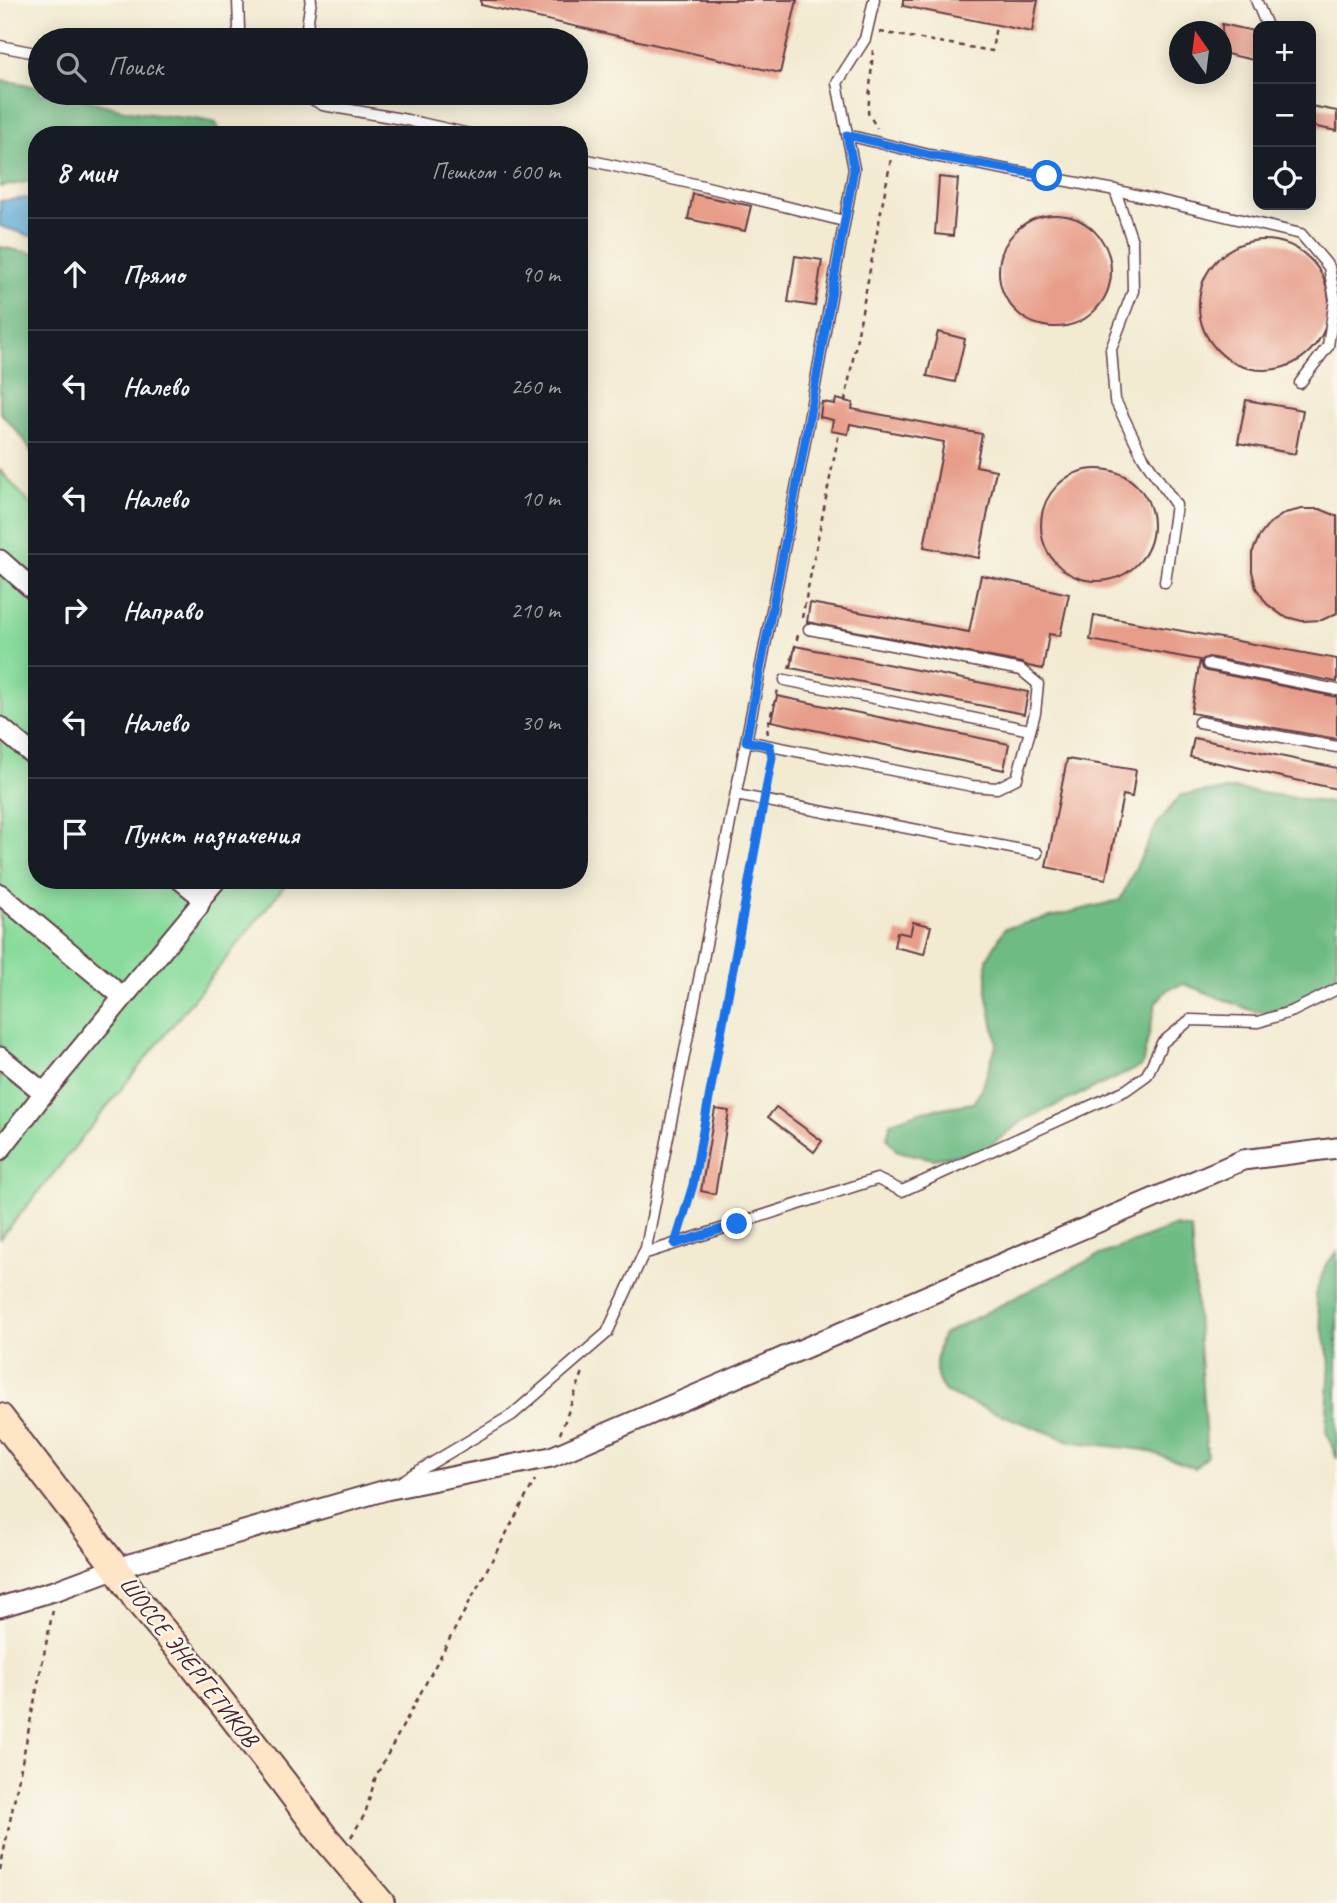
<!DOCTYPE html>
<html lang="ru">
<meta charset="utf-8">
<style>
body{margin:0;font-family:Caveat,sans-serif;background:#20242c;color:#f1f3f6}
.controls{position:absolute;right:21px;top:21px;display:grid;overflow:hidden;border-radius:14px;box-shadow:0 4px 18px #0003}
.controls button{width:63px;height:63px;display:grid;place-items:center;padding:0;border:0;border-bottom:2px solid #363941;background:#171b24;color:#f1f3f6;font:35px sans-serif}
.compass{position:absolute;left:1169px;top:21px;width:63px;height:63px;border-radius:50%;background:#171b24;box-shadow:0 4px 18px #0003;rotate:346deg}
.stop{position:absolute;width:21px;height:21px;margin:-16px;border:5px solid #1a73e8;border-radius:50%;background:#fff}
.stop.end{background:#1a73e8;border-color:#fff;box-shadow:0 2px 7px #0008}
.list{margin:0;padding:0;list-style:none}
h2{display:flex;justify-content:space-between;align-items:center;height:91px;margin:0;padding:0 28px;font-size:30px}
h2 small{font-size:23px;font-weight:400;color:#9ea1a6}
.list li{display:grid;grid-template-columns:46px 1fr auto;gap:21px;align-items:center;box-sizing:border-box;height:112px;padding:0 28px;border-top:2px solid #363941}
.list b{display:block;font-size:26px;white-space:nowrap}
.list em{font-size:23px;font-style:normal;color:#9ea1a6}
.icon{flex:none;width:38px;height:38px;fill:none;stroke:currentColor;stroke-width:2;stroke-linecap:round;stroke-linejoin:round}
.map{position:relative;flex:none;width:1337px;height:1903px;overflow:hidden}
.search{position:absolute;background:#171b24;box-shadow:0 4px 18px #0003;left:28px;top:28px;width:560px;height:77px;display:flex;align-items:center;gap:18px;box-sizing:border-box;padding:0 24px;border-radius:38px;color:#9ea1a6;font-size:26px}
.panel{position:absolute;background:#171b24;box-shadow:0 4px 18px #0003;left:28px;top:126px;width:560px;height:763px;border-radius:28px}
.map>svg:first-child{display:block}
.green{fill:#89db9c;stroke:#6a7d64;stroke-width:2}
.forest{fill:#6ebb84;stroke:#5c6d58;stroke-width:2}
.water{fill:#5bacd6;stroke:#526680;stroke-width:2}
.building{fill:#e79d89}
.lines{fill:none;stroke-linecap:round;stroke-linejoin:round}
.lane-casing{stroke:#633d44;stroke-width:13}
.street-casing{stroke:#633d44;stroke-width:23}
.secondary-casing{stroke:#633d44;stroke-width:30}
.path{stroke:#633d44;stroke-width:2.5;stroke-dasharray:5 5;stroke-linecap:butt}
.lane{stroke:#fff;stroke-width:10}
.street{stroke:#fff;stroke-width:19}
.secondary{stroke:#fde5c5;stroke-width:26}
.route{stroke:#1a73e8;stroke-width:9}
.labels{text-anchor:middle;stroke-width:5;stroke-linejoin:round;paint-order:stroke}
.street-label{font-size:24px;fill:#4a1f2b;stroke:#fbf7ec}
</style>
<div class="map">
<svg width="1337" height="1903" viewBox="0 0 1337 1903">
<rect width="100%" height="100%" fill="#fbf7ec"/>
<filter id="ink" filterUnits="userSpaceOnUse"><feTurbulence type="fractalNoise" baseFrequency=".0143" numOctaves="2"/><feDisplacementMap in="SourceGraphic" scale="14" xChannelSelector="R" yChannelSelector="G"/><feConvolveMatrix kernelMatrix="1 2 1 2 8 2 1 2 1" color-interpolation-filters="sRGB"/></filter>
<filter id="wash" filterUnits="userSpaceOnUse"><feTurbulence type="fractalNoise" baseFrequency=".00686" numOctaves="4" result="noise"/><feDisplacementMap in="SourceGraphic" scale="28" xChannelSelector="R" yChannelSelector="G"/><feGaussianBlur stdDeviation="1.57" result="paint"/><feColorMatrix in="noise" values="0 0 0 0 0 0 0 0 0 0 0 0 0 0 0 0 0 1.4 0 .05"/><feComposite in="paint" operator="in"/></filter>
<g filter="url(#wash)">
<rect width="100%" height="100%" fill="#f2ead1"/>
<!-- green -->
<path class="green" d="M0,470L37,512V880H289L37,1194L0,1238Z"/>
<!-- forest -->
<g class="forest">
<path d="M0,81L20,83L40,88V93C73,93 104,107 136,112C163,117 190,116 216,123L222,135H37V180L0,187Z"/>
<path d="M0,247L37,254V462L24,439L0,412Z"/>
<path d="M1235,789L1337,804V975L1318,999L1269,1012L1253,1011L1184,984L1168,989L1156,1002L1142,1066L1024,1120L985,1150L934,1159L897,1151L887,1138L891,1122L923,1111L973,1103L982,1089L997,1043L987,993V959L1005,928L1120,900L1157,824L1181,795Z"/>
<path d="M1175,1226L1191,1229L1207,1456L1195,1468L1145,1450L1073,1442L960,1399C956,1397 948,1394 945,1391C930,1375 937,1353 942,1335L1095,1257Z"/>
<path d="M1337,1252V1459L1326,1431L1330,1362L1315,1296L1326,1264Z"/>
</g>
<!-- water -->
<path class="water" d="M37,197V238L0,226V201Z"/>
<g id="blocks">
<!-- building -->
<g class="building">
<path d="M481,0H797L780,73L481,5Z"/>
<path d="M903,0H1038L1032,32L903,6Z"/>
<path d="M1222,24L1258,32V61L1222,53Z"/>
<path d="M1311,106L1337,111V131L1311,126Z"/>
<path d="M939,177L958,179L953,236L935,234Z"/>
<path d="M693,194L751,206L745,231L688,219Z"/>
<circle cx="1055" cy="271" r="56"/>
<circle cx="1264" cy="305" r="65"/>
<path d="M795,256L822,260L815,306L788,302Z"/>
<path d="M938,332L965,339L955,382L927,376Z"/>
<path d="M836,399L853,403L852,409L982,434L976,466L996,470L979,558L924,547L944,442L850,424L848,434L831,431L833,420L820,417L822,402L835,404Z"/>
<path d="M1246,400L1303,410L1295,454L1238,443Z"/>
<circle cx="1097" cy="525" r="56"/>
<path d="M1302,509H1320L1337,516V613L1322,620L1302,621L1283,616L1267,604L1256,588L1252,571V553L1259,537L1270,523L1285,513Z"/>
<path d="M981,575L1069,594L1060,636L1049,634L1043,669L1028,666L1022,663L807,622L810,603L969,632Z"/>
<path d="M1094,615L1337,659V682L1209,657L1203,659L1201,663L1203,669L1207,671L1337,697V739L1191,713L1200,660L1090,640Z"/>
<path d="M795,646L1028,692L1024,714L791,668Z"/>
<path d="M777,696L1009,744L1004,770L771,721Z"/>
<path d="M1194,738L1337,768V789L1190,757Z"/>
<path d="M1067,759L1136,770L1132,797L1123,795L1106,879L1046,867Z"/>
<path d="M913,922L931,926L924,954L894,947L897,932L910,935Z"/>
<path d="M776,1107L822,1141L814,1152L768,1117Z"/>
<path d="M715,1109L729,1111L715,1194L701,1191Z"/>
</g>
</g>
</g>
<g filter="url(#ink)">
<use href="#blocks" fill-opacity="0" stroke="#633d44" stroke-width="2"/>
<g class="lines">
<!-- lane casing -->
<g class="lane-casing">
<g id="lane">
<path d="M1256,0L1267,26"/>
<path d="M235,40L239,29L238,0"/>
<path d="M305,40L311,0"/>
<path d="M0,46L40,54"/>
<path d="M301,93L323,105L407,120L474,135"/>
<path d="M847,135L929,155L1115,190L1132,241L1133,291L1111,349L1115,400L1143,457L1176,505L1165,582"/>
<path d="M579,158L703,186L844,221"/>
<path d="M1115,190L1301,234L1329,267L1335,299L1328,346L1300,383"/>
<path d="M1208,664L1337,690"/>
<path d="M785,680L1030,730"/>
<path d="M1199,722L1337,747"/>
<path d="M746,741L972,786L997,788L1017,778L1035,713L1038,684L1021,670L809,629"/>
<path d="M736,795L1037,853"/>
<path d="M643,1254L877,1179L902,1191L1126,1090L1147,1075L1162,1043L1190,1020L1258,1022L1293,1011L1337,989"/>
<path d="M402,1481L512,1415L607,1333L646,1248L802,458L854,169L837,83L865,39L874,0"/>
</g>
</g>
<!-- street casing -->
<g class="street-casing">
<g id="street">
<path d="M0,560L37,593"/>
<path d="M0,727L37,758"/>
<path d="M181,880L202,897"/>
<path d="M0,894L123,997"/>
<path d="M0,1057L44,1093"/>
<path d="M0,1150L44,1093L198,907L202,897L216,880"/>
<path d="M0,1607L57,1590L116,1568L386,1490L551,1457L1243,1160L1337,1148"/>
</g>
</g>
<!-- secondary casing -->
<g class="secondary-casing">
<path id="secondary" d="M0,1417L116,1568L137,1600L191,1663L284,1783L323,1835L381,1903"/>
</g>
<!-- path -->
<g class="path">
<path d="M880,32L992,51L996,25"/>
<path d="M873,50L868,113L877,128"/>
<path d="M845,401L891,159"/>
<path d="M802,618L839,433"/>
<path d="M789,669L798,635"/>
<path d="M768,734L767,728L778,690"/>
<path d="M766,789L772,758"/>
<path d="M680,1228L693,1185L762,813"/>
<path d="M560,1434L583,1372"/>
<path d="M351,1837L365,1814L376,1776L535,1480"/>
<path d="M0,1870L53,1610"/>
</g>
<!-- lane -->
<use href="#lane" class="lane"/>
<!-- street -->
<use href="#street" class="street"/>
<!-- secondary -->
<use href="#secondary" class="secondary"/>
</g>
</g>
<g class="lines" filter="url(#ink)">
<!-- route -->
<path class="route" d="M737,1224L675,1244L693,1185L772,757L770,746L746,741L802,458L854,169L847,135L929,155L1047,176"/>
</g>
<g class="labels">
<!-- street labels -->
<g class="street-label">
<text transform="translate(189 1661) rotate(52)" y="8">ШОССЕ ЭНЕРГЕТИКОВ</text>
</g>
</g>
</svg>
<div class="controls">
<button>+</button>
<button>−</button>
<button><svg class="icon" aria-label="locate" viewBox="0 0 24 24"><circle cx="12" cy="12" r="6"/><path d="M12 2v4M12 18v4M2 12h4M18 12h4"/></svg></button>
</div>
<svg class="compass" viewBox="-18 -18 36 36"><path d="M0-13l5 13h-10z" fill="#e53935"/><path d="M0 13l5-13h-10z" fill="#9ea1a6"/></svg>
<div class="stop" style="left:1047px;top:176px"></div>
<div class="stop end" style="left:737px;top:1224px"></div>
<div class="search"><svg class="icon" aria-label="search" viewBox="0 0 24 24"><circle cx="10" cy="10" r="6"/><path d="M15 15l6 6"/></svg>Поиск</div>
<section class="panel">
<h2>8 мин<small>Пешком · 600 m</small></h2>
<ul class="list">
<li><svg class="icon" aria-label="ahead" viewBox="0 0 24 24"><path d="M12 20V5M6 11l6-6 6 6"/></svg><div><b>Прямо</b></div><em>90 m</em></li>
<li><svg class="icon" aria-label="left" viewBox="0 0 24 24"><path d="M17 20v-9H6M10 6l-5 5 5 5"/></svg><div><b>Налево</b></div><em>260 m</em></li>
<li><svg class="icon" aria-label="left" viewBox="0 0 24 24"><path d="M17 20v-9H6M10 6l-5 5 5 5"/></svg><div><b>Налево</b></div><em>10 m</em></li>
<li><svg class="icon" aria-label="right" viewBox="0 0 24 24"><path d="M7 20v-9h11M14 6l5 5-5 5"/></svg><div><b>Направо</b></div><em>210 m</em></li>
<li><svg class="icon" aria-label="left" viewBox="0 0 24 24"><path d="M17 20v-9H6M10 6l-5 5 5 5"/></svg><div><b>Налево</b></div><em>30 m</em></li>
<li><svg class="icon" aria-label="arrive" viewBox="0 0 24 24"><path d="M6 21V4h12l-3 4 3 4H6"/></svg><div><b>Пункт назначения</b></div></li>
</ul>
</section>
</div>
